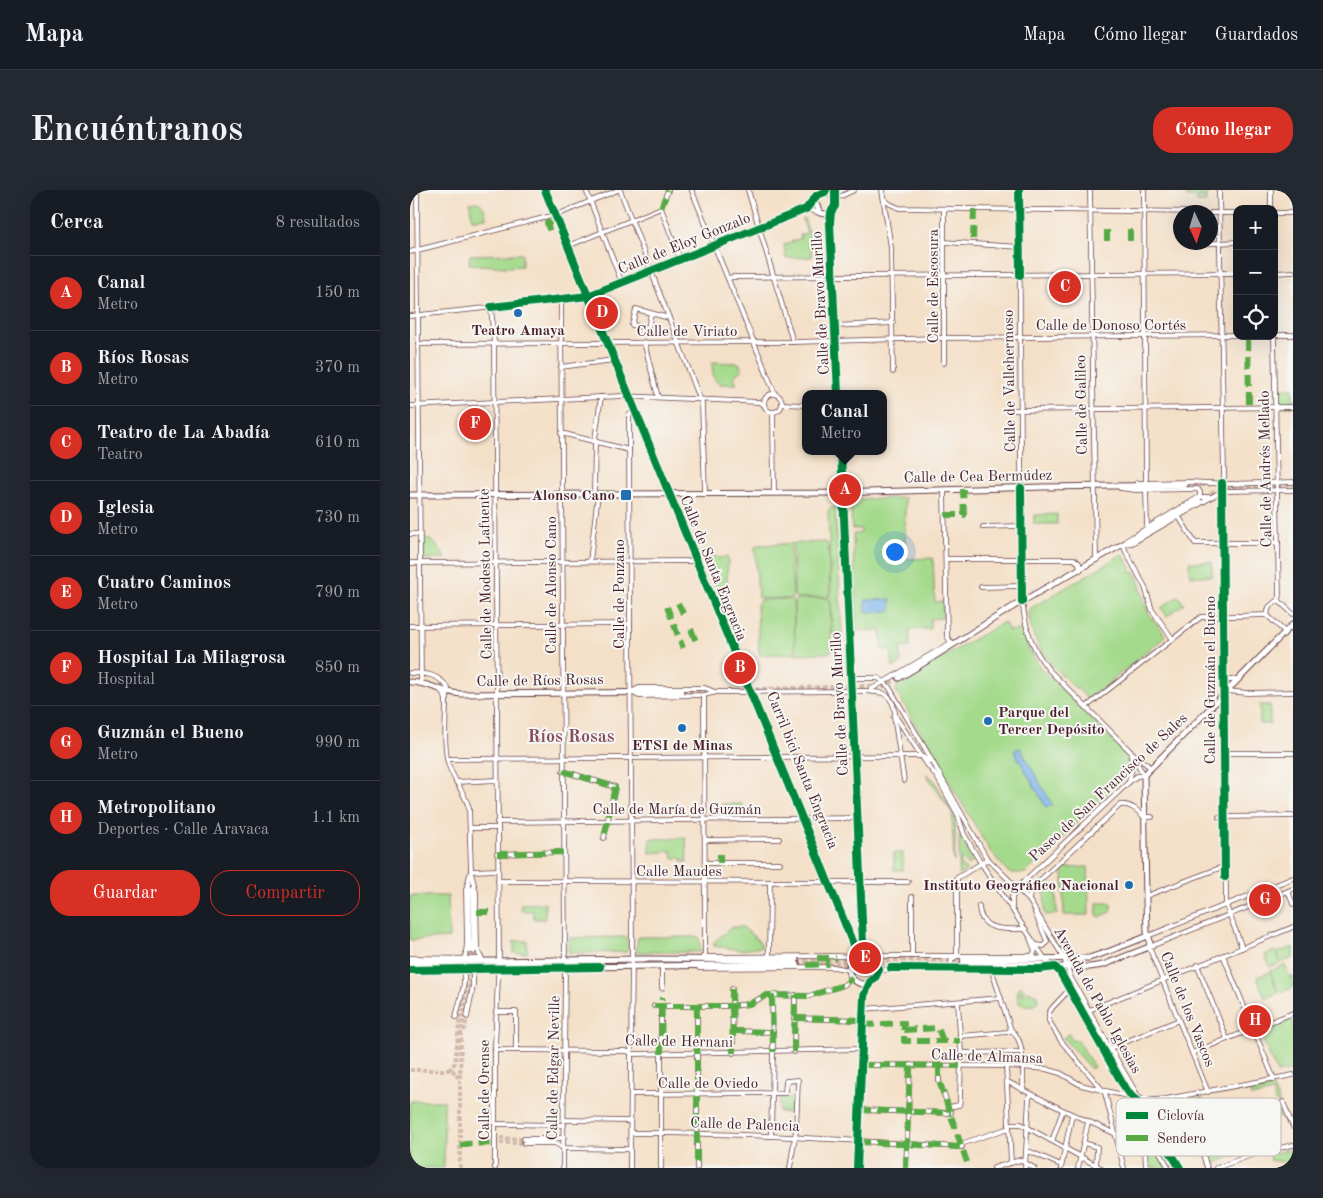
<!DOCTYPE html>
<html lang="es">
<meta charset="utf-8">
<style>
body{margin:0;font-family:"Old Standard TT",serif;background:#242831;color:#f1f3f6}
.controls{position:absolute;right:15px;top:15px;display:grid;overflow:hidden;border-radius:10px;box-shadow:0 5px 20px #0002}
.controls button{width:45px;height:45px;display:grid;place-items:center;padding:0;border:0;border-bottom:1px solid #363941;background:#171b24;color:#f1f3f6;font:25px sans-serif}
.compass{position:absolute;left:763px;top:15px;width:45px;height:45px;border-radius:50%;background:#171b24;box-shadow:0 5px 20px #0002;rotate:176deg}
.you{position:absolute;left:484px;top:361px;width:18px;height:18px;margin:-12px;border:4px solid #fff;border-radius:50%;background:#1a73e8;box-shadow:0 0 0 8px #1a73e833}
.badge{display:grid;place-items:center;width:32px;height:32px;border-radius:50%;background:#d93025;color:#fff;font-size:16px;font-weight:700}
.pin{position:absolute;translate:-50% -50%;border:2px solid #fff;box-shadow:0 1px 5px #0006}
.popup{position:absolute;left:392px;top:200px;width:85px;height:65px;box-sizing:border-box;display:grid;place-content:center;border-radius:10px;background:#171b24;filter:drop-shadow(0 1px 4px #0005);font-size:16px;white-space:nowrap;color:#9ea1a6}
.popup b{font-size:19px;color:#f1f3f6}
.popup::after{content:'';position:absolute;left:50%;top:100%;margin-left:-10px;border:10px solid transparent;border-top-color:#171b24}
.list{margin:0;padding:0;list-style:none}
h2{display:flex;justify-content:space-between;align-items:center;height:65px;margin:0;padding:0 20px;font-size:21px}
h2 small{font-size:16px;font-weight:400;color:#9ea1a6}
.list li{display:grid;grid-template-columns:32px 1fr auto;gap:15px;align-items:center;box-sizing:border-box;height:75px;padding:0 20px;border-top:1px solid #363941}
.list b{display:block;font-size:19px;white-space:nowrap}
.list p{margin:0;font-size:16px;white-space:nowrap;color:#9ea1a6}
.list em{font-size:16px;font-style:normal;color:#9ea1a6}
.actions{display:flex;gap:10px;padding:15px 20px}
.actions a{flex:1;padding:11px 0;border:1px solid #d93025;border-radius:20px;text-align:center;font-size:18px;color:#d93025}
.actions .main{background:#d93025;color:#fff}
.icon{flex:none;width:28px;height:28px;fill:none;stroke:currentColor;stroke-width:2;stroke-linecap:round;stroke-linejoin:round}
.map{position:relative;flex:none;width:883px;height:978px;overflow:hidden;border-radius:20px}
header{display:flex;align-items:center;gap:30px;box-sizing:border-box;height:70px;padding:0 25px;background:#171b24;border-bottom:1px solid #363941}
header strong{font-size:24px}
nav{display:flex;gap:28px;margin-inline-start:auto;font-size:18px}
.intro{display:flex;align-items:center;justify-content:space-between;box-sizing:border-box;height:120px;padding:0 30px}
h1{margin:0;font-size:35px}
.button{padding:12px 22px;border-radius:20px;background:#d93025;color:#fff;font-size:18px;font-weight:700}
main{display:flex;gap:30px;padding:0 30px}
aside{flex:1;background:#171b24;border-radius:20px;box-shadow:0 5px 20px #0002}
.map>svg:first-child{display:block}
.green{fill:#a4da8b;stroke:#777c5b}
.water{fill:#7ab5eb;stroke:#626a8b}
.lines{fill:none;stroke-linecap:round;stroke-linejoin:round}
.minor-tunnel{stroke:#d2b9a9;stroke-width:4;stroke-dasharray:4 2;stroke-linecap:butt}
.major-tunnel{stroke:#d2b9a9;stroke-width:5;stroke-dasharray:5 2.5;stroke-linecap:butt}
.minor-casing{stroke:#643c43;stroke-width:5.5}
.major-casing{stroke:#643c43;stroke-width:7}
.minor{stroke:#fff;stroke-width:4}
.major{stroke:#fff;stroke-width:5}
.quiet{stroke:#57aa44;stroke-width:6;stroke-dasharray:12 6;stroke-linecap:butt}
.cycleway-casing{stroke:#f6f6f2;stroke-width:11}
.cycleway{stroke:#00873e;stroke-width:8}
.poi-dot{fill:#1f6fb2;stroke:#f6f6f2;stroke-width:2}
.labels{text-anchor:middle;stroke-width:4;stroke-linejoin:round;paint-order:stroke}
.street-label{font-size:15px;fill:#4a1f2b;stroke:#f6f6f2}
.poi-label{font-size:15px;font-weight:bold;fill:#4a1f2b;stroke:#f6f6f2}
.quarter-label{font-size:18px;font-weight:bold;fill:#884e60;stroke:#f6f6f2}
.key{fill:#f6f6f2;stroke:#c2b6b6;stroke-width:1}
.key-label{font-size:14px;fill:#4a1f2b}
</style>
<header>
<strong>Mapa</strong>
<nav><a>Mapa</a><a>Cómo llegar</a><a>Guardados</a></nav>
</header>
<div class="intro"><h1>Encuéntranos</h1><a class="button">Cómo llegar</a></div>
<main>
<aside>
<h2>Cerca<small>8 resultados</small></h2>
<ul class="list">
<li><span class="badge">A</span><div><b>Canal</b><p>Metro</p></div><em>150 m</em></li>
<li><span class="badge">B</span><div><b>Ríos Rosas</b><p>Metro</p></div><em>370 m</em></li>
<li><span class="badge">C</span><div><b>Teatro de La Abadía</b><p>Teatro</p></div><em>610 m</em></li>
<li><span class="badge">D</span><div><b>Iglesia</b><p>Metro</p></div><em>730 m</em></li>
<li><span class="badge">E</span><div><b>Cuatro Caminos</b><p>Metro</p></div><em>790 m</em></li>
<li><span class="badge">F</span><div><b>Hospital La Milagrosa</b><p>Hospital</p></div><em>850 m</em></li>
<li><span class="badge">G</span><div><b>Guzmán el Bueno</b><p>Metro</p></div><em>990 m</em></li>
<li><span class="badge">H</span><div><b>Metropolitano</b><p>Deportes · Calle Aravaca</p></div><em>1.1 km</em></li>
</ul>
<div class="actions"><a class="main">Guardar</a><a>Compartir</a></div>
</aside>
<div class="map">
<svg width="883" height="978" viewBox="0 0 883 978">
<rect width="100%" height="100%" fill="#f6f6f2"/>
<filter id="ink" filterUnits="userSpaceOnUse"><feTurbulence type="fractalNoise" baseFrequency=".02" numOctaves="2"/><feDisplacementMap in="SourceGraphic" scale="10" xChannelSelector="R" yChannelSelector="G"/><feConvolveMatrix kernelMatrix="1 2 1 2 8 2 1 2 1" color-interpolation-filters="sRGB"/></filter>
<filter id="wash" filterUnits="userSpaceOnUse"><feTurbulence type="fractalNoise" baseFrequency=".0096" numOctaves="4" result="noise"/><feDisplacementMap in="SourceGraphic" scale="20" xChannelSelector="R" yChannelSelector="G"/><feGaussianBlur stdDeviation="1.12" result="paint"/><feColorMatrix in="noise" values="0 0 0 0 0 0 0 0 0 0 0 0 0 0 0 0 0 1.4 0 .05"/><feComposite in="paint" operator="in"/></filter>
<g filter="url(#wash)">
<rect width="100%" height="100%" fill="#f4e0c8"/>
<!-- green -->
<g class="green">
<path d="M777,0H797V6H788L796,7V12H787V7H777Z"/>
<path d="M66,12L70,13L75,20L76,28L62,29L60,13Z"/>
<path d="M394,28L403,54L401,55L402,67L376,68L374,55L391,48L390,45L397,43L392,29Z"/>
<path d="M112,64V76L96,77L59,74L60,65Z"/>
<path d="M302,172L329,173L332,179L324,187L327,194H309L303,187Z"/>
<path d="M869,198H883V217H870Z"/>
<path d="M495,308V369L523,368L525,412L533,411V428L520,429V439L500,440V457L490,458L491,473L483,478L481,459L472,460L471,440L446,441L443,344L451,343V339H442L441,317H445L450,312V309Z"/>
<path d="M425,317L432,443H422L421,412L418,408L421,403L418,322L420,319Z"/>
<path d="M647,324V334H624V325Z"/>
<path d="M12,346C24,351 30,357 35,369H12Z"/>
<path d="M415,352L418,356L420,403L417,407L386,408L384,406L383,357L382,356L380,357L383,406L381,409L348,408L345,358L347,355Z"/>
<path d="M300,362L308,368L317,367L318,369L316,417L315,418L293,365Z"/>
<path d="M713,364L721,378L720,381L722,383L725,382C732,397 733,416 742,428C746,434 754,440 755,447L678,510L667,498L666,499C643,477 619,454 619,420L621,418Z"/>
<path d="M779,372H802V386H780Z"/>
<path d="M768,406L774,414L757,426L751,418Z"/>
<path d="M417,408L420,412L422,459L419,463L350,465L349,462L347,415L350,410L381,409L383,411L385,458L383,461L385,462L387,461L385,458L384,411L386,409Z"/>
<path d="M594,432L599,441L611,440L618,458L631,479L711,559C718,567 719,575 716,585L616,683H599L580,661L486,501L488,493Z"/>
<rect x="850" y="515" width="10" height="19"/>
<path d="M516,584L524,590L546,629L544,672L542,623Z"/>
<rect x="312" y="614" width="20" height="11"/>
<path d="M549,645L564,671L557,675L553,668L551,669V677L557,680L549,685Z"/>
<path d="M276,648L277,672H272V668H263L262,661L240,663V649Z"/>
<rect x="484" y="663" width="9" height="17"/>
<path d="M678,677L679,725H654L653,678Z"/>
<path d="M646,700L647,724L635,725L634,701Z"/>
<path d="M0,706H38L39,748L0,750Z"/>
<path d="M135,713V729H124L123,721H111V714Z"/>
<path d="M687,713H701V722L690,727L687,725Z"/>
<path d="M322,737H333L351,753V757L331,760L304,756V752Z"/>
<path d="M216,747L218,760L216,762L160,763L158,761V753L160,748Z"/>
<path d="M228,747H289L291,760L290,762H228L226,761Z"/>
<rect x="104" y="751" width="13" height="12"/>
<path d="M883,757V768L860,777L855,765L865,761L870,771L867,763Z"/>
<circle cx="454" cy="779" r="8"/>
<path d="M875,775L881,790L880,787L883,786V798L869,803L860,781Z"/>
<path d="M860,782L868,803L855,808L847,787Z"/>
<path d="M611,796L615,800L611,803L612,805L618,801L627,805L628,810L625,815L614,816L609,813L607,804L609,803L607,802Z"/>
<path d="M883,829V880L867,883L850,843Z"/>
<path d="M659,844L663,851L667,849L684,877L681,879L653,848Z"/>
<path d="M862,896L870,914L865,912L863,902L841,907L839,900Z"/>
<path d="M370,907L383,908V923L369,922Z"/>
<path d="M793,908L785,915L789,935L782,936L779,911Z"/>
<rect x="0" y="911" width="34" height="67"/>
<path d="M859,917L868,918L871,927L857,930L856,924L853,922L839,925L842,939H847L851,956L800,975L793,952L784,954L782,937L806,932L817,927L850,921Z"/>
<path d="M745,956L757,978H739L738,959Z"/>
<path d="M883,959V978L872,972L860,970L859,964Z"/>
</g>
<!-- water -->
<g class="water">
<path d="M481,409V421L456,422L455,410Z"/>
<path d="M609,558H610L643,616L636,617L604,561Z"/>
</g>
</g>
<g filter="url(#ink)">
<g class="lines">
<!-- minor-tunnel -->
<g class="minor-tunnel">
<path d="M54,841L57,827"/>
<path d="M0,880H39L43,881L49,888"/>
<path d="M39,880L45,873L50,826L60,762"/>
<path d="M84,948L114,949"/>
<path d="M84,953H114"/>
<path d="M50,978V890L51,844L64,762"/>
</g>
<!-- major-tunnel -->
<g class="major-tunnel">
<path d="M775,295L800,294"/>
<path d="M794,308L807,301L819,298L883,296"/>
<path d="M337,500L473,496L489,488"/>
<path d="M271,502L303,501"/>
<path d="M386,770H553"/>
<path d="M387,774H553"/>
</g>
<!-- minor casing -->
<g class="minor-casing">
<g id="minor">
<path d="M7,0L11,493"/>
<path d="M176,0L212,93"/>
<path d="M210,0L292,214L295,303"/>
<path d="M338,0L383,152"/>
<path d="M472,0L481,58L483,182"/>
<path d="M609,0L612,396C612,428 618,454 639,480L720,561L741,578"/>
<path d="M680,0L686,370"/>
<path d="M734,0L736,293"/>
<path d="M809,0L814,287L812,293L816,715L832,758"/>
<path d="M861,0V19"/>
<path d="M282,1L365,204"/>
<path d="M425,9L444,0"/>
<path d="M474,9L480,14L489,18L792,22"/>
<path d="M251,18L270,69"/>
<path d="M251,18L258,0"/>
<path d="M396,19L410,23"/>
<path d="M534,19V173"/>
<path d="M801,23H827"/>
<path d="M864,23H883"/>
<path d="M534,52L610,57"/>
<path d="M787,54L827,52"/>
<path d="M158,56L251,18"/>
<path d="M0,62L149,24L208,0"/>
<path d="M864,83L883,82"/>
<path d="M318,88L324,87L827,83"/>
<path d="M151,110L155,777L153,978"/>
<path d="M81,117L84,153L89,764L85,857V978"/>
<path d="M241,123L238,138L222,135L226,119L259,128"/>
<path d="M0,126L151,110L178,106L396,19L404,9"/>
<path d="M425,136L483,133"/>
<path d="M864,145H883"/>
<path d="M864,146L869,409L870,412L883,424"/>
<path d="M234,152L248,207"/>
<path d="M8,154L383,152L530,148L827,145"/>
<path d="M151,177L204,170"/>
<circle cx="363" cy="213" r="9"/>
<path d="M372,214L396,215"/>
<path d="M0,216L213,206L349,212L353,214"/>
<path d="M596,220L883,217"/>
<path d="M363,223L364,303"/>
<path d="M151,243L219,260"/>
<path d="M727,293L780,292L818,294L883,292"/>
<path d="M710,298L725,300L788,299L790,302V307"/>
<path d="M534,300L537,446L541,453"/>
<path d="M736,300L737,337"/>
<path d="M184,304L185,249L191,207"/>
<path d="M769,327L785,353H868"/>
<path d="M573,337L612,336"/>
<path d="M0,344H9"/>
<path d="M717,350L789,307H799"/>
<path d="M714,354L722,353L812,301L883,300"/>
<path d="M714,354L715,360L735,397L742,420L762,448"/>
<path d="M536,369H664L669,373L670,380"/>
<path d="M180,371L188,304"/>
<path d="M0,373L286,371"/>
<path d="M571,397L612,396"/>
<path d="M857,425L875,442"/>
<path d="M857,425L859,417L866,411L870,412"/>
<path d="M0,436L220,434"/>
<path d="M0,483C16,483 28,484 38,498L37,509"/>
<path d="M813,485L819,490H826"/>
<path d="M442,488H467L470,489L479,497L516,560L576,667L619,710L654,768L661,788L700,858L770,978"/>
<path d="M30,500L34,504L36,510C36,530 33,558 39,576C44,591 55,603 59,618L61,681L56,699L57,754L55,768"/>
<path d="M460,500L542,452"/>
<path d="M817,501L838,503L883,502"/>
<path d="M221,502L229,498H295L305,502"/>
<path d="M223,503L229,506L294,505L307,502H322L455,501L473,503L479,507L483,514L486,527L516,573L527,587L548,625L554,644L569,670L635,769L650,782L712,893L722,907L731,914"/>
<path d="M676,517L791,427L857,425"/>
<path d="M484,526L494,591"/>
<path d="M814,563H883"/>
<path d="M37,569L507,566H511L523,573"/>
<path d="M153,581L205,597L194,648"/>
<path d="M46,592L87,590"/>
<path d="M719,592L722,578L721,565"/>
<path d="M809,627L883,626"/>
<path d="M87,632L448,628"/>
<path d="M60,638H87"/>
<path d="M295,650L369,649"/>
<path d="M87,664L154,662"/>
<path d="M295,673H370"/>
<path d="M61,681L88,680"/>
<path d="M61,683L66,702L67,757L69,764L72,769"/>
<path d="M88,691L498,692"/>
<path d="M59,692L60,762"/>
<path d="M63,698L64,762"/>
<path d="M878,701L883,714"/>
<path d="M736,706L815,676"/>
<path d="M502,707V766"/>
<path d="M619,710L620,703L625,695L710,615C720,613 728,621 734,627H742"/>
<path d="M569,716C570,743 596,739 616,739"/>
<path d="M602,717V707L608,697L719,592L727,586L734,585L722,565"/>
<path d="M625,723L637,751L634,756L626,755"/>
<path d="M738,746L883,688"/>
<path d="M620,748L625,761L622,766"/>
<path d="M813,765L864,889"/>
<path d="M462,766H624"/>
<path d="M547,766V688L575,671L576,667"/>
<path d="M293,767L295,764V751L294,505"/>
<path d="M293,767L427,766L445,767"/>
<path d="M359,767L360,692"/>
<path d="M0,768L72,769"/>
<path d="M655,775L667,773L672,768"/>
<path d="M787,775L817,849"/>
<path d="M252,776V798"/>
<path d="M289,778L424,777L439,780"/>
<path d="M545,778L541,772L542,769L547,766"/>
<path d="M581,778L601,840C616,850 613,884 613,900"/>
<path d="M0,780H55"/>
<path d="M469,782L481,778L630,779L643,777"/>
<path d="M322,799L323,863"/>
<path d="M659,800L642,818L639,823V831L651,851L695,903L714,978"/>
<path d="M244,816H322L339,814L357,805L399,806L434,795L442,788"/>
<path d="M287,816V978"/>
<path d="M454,819L591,808"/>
<path d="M86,822H106V860"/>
<path d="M672,823L883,737"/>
<path d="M46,827C49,813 57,793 53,780"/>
<path d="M57,827L63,796V784L66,780"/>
<path d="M384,828L453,830"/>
<path d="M323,841L363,842"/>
<path d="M550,846L598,842L601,840"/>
<path d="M85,860L216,861L224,864L452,859"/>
<path d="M693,861L769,830"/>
<path d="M384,862L385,805"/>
<path d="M551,863L612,862"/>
<path d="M782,863L883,823"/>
<path d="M451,875L596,876L636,879L650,883L671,895L721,907"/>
<path d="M596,876L601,973"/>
<path d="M596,891L653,920L706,944"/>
<path d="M798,902L739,757L883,699"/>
<path d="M221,904L375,903L376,891L388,890L386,940L380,978"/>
<path d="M775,906L781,954L791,957L797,978"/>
<path d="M728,908L744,910L756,909L883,885"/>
<path d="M873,912L883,937"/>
<path d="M539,917L549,915L550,911L551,863L548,812"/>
<path d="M449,920L541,923L529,891V875"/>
<path d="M738,924L734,935L759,978"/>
<path d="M741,928L742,916L749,912"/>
<path d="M154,930L220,931"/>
<path d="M85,934L154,935"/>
<path d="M599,934H611L691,978"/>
<path d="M221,943C331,942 441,951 552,957L551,954L599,938"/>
<path d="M361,945L363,864L362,805"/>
<path d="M707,946L735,959L736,978"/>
<path d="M753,948L779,942"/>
<path d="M114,949H145L154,947"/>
<path d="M642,951L653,920"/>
<path d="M114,953H145L153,958L220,959"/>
<path d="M674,953L687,957L686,976"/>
<path d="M617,962H621L651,975"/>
<path d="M220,978L222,763L219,252V225L225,221"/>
<path d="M251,978V816"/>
<path d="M496,978L500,875"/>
<path d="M584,978L610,970L624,978"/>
<path d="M615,978L619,908L622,904"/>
<path d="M651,978L662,925"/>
<path d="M668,978L678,932"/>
<path d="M806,978L847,963L883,955"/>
</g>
</g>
<!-- major casing -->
<g class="major-casing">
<g id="major">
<path d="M135,0L434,731L444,757L445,767"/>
<path d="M425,7C417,1 409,0 404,9L410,23C428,27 424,12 425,0"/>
<path d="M421,22L420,33L428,204"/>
<path d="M431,261L453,752L457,764"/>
<path d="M0,305L424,303L633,297L775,295"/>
<path d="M489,488C527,466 563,441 601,418C663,382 726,347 789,311"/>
<path d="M0,492C18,492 33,503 51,504L271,502"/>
<circle cx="454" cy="779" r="15"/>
<path d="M553,770L679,768L700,761L738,746"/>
<path d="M0,772L233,769L386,770"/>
<path d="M553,774H632L645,777H680L693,775L739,757L740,751L737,742L736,711L734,585L883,434"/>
<path d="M0,776L99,778L387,774"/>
<path d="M447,978L454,806L460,792"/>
</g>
</g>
<!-- minor -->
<use href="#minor" class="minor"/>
<!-- major -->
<use href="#major" class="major"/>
<!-- quiet -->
<g class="quiet">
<path d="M251,18L258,0"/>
<path d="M138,31L139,33H137L141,45"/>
<path d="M720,39V51"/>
<path d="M697,40V51"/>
<path d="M563,49L564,19"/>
<path d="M838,148L839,214"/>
<path d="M535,325H554L553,299"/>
<path d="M268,413L274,425"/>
<path d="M257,417L273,458"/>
<path d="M281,439L287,454"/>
<path d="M153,581L205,597L194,648"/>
<path d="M87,664L154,662"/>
<path d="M310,664V673"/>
<path d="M67,722H85"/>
<path d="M407,768H426"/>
<path d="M397,775L419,774"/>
<path d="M322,799L323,863"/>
<path d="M362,805L363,862"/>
<path d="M244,816H322L339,814L357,805L399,806L434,795L442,788"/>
<path d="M287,816V978"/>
<path d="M384,828L453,830"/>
<path d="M453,835L494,833V851H550"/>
<path d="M494,840L528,838L533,851"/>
<path d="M323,841L363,842"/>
<path d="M384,862L385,805"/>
<path d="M251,864L252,807"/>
<path d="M451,875L550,876"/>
<path d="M529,875V891L559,978"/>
<path d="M449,920L541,923"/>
<path d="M448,952L552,957"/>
<path d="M50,956L55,954L84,953"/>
<path d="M735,959L744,954"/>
<path d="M496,978L500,875"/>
</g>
<!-- cycleway casing -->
<g class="cycleway-casing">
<g id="cycleway">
<path d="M135,0L434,731L444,757L445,767"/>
<path d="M425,0V16L421,22L420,33L428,204"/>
<path d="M609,0L610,85"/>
<path d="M81,117L178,106L396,19L407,5L415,2L416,0"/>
<path d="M431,261L453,752L457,764L465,769L469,780L465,788L460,792L454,806L447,978"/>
<path d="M812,293L815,687"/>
<path d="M611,298L612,412"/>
<path d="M481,778L630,779L645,777L650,782L712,893L722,907L731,914L770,978"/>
<path d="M0,780L190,777"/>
</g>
</g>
<!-- cycleway -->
<use href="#cycleway" class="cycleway"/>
</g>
</g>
<!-- markers -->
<g class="poi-dot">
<circle cx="108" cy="123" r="5"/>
<rect x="210" y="299" width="12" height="12" rx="2.5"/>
<circle cx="578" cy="531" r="5"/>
<circle cx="272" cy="538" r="5"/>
<circle cx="719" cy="695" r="5"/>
</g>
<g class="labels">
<!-- street labels -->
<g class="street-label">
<text transform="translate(274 53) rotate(-22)" y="5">Calle de Eloy Gonzalo</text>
<text transform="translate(523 96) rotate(-90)" y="5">Calle de Escosura</text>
<text transform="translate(410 113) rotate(-93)" y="5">Calle de Bravo Murillo</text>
<text x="701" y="140">Calle de Donoso Cortés</text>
<text x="277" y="146">Calle de Viriato</text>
<text transform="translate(599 191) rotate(-91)" y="5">Calle de Vallehermoso</text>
<text transform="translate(671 215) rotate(-91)" y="5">Calle de Galileo</text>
<text transform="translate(855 279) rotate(-91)" y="5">Calle de Andrés Mellado</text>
<text transform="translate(568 286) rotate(-1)" y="5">Calle de Cea Bermúdez</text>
<text transform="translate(304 378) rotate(68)" y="5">Calle de Santa Engracia</text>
<text transform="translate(75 384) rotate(-91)" y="5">Calle de Modesto Lafuente</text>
<text transform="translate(141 395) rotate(-90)" y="5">Calle de Alonso Cano</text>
<text transform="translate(209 404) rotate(-90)" y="5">Calle de Ponzano</text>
<text transform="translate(130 490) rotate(-1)" y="5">Calle de Ríos Rosas</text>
<text transform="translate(800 490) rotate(-90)" y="5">Calle de Guzmán el Bueno</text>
<text transform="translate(429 514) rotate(-93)" y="5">Calle de Bravo Murillo</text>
<text transform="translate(393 580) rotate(68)" y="5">Carril bici Santa Engracia</text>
<text transform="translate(698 597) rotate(-43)" y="5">Paseo de San Francisco de Sales</text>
<text x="267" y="624">Calle de María de Guzmán</text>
<text x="269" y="686">Calle Maudes</text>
<text transform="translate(688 810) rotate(61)" y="5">Avenida de Pablo Iglesias</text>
<text transform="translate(778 819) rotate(68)" y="5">Calle de los Vascos</text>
<text transform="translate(269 851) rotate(1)" y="5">Calle de Hernani</text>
<text transform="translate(577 866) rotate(2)" y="5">Calle de Almansa</text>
<text transform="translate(143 878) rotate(-89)" y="5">Calle de Edgar Neville</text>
<text x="298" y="898">Calle de Oviedo</text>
<text transform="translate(74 900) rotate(-90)" y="5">Calle de Orense</text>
<text transform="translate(335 934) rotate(2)" y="5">Calle de Palencia</text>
</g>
<!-- poi labels -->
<g class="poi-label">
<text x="108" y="145">Teatro Amaya</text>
<text x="205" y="310" text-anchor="end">Alonso Cano</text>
<text x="588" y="527" text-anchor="start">Parque del<tspan x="588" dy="17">Tercer Depósito</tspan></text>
<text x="272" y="560">ETSI de Minas</text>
<text x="709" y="700" text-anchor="end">Instituto Geográfico Nacional</text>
</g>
<!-- quarter labels -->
<g class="quarter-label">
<text x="161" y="552">Ríos Rosas</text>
</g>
</g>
<!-- legend -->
<rect x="706" y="908" width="165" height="58" rx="8" class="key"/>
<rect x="716" y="922" width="22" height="7" fill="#00873e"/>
<rect x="716" y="945" width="22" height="6" fill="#57aa44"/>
<g class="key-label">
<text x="747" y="930">Ciclovía</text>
<text x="747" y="953">Sendero</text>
</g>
</svg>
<div class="controls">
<button>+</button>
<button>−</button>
<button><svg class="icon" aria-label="locate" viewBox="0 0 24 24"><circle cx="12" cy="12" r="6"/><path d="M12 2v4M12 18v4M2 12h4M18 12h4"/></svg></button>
</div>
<svg class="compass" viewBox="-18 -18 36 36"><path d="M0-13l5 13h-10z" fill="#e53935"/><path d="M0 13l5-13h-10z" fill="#9ea1a6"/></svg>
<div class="you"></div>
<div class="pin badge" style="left:435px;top:300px">A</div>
<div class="popup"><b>Canal</b>Metro</div>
<div class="pin badge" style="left:330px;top:478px">B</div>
<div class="pin badge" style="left:655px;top:97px">C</div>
<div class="pin badge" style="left:192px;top:123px">D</div>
<div class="pin badge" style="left:455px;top:768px">E</div>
<div class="pin badge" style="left:65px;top:234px">F</div>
<div class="pin badge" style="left:855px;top:710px">G</div>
<div class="pin badge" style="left:845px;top:831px">H</div>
</div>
</main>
